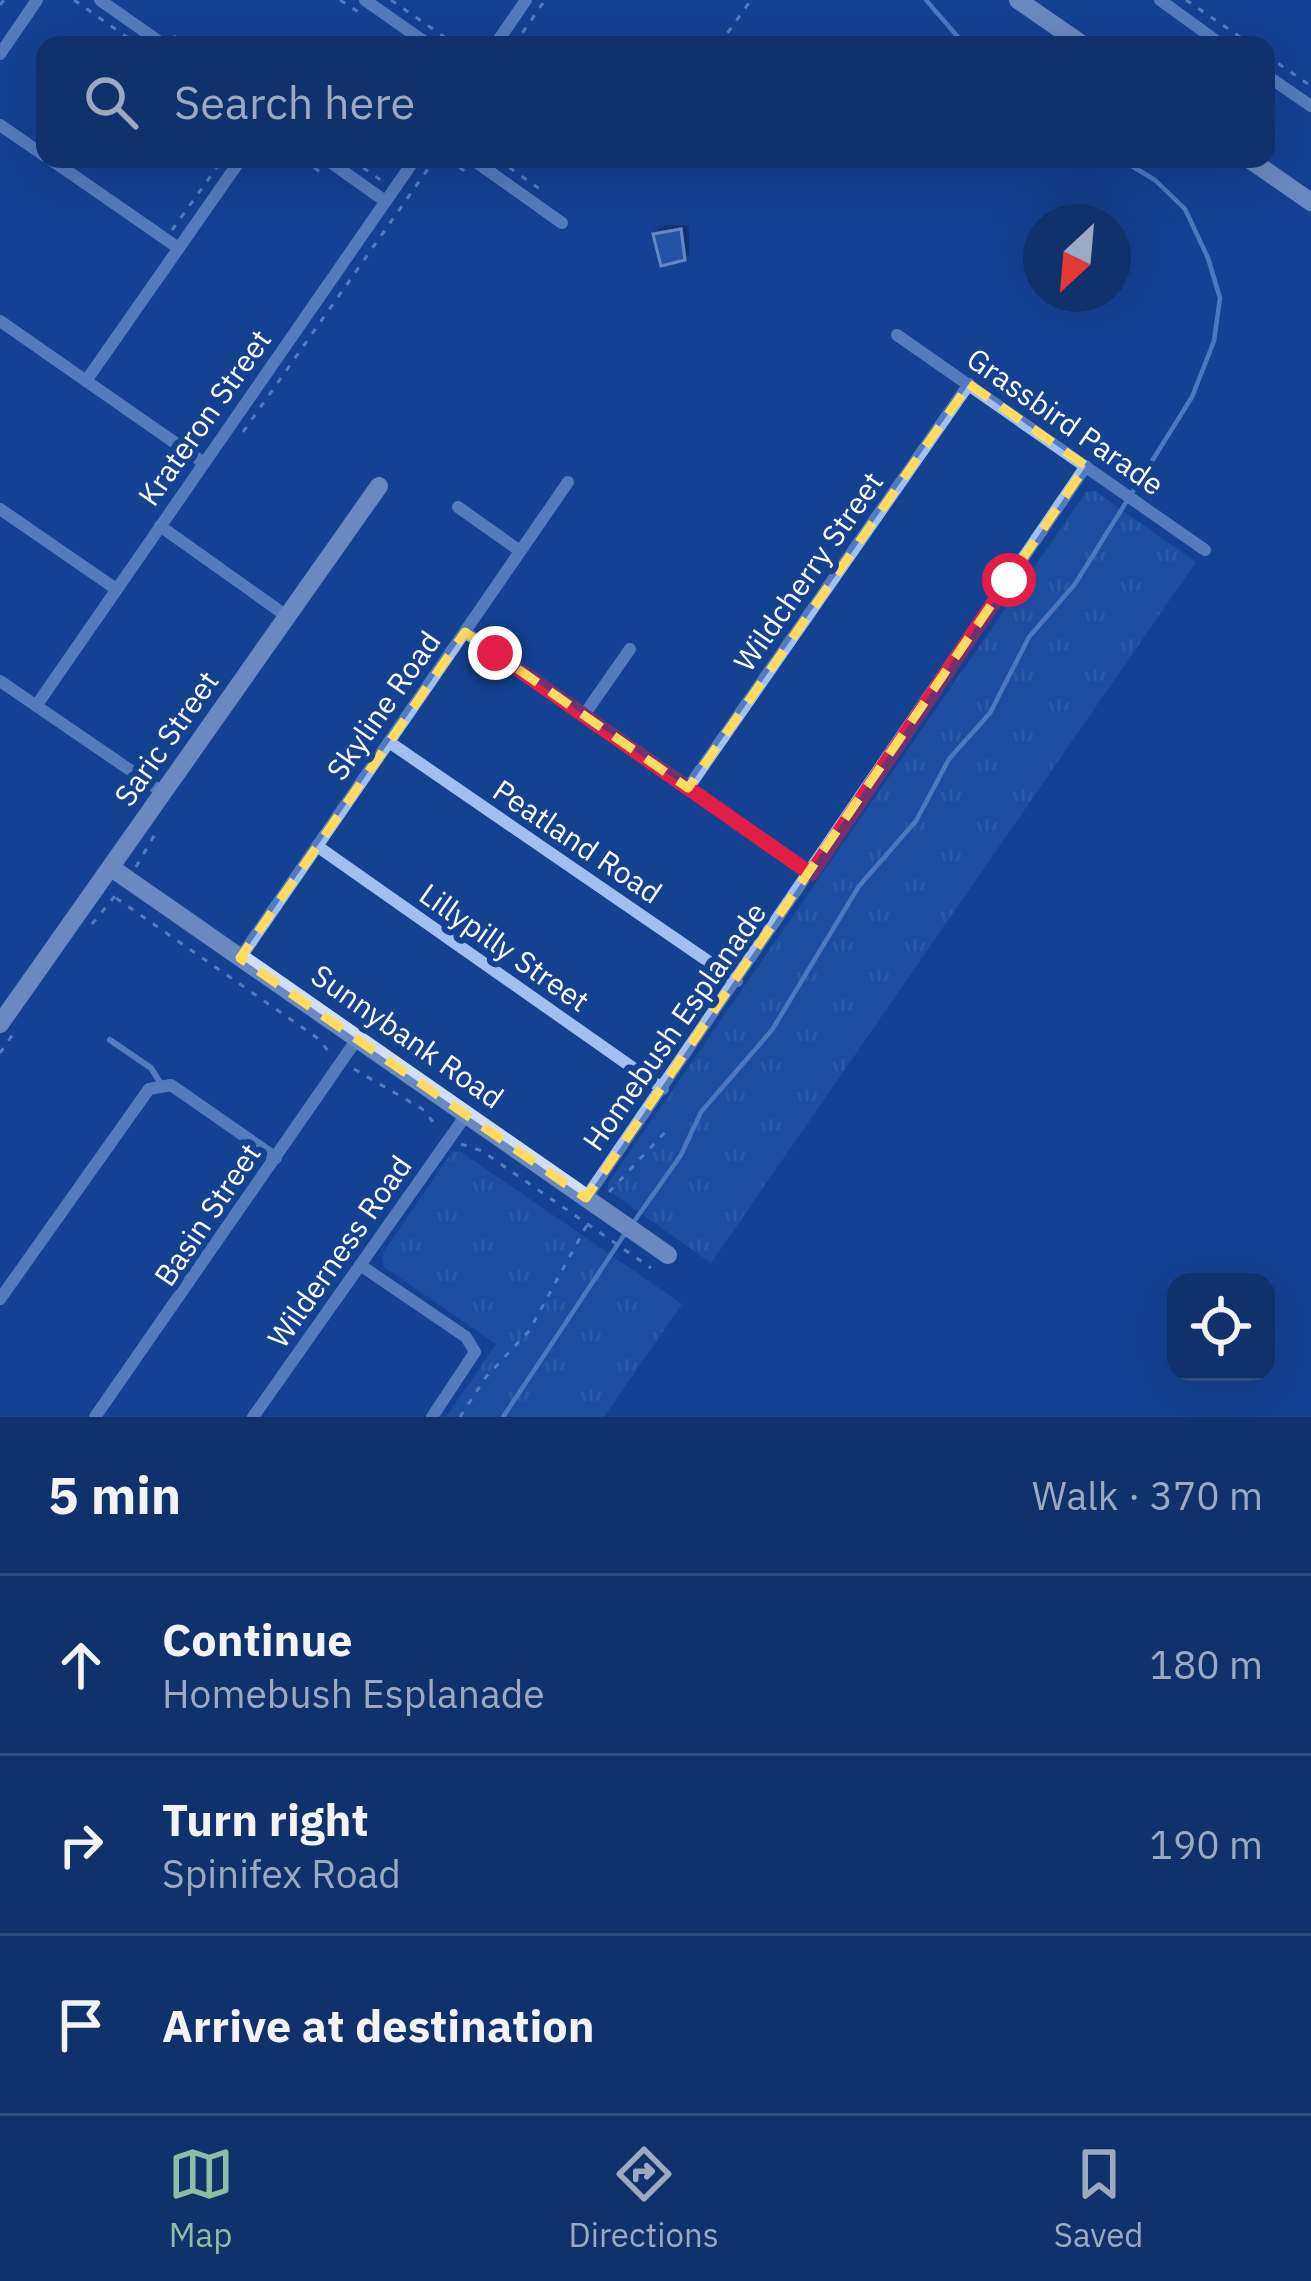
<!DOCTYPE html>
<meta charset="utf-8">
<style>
body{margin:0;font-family:"IBM Plex Sans",sans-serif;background:#1d3e75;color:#f1f3f6}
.controls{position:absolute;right:36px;bottom:36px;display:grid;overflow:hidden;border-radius:24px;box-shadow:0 12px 48px #0002}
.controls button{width:108px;height:108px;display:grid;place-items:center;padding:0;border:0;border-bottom:3px solid #2f4d80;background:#0f326d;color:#f1f3f6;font:60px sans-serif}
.compass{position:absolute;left:1023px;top:204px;width:108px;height:108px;border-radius:50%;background:#0f326d;box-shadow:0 12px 48px #0002;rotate:206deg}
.stop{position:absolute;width:36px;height:36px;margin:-27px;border:9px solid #e11d48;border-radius:50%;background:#fff}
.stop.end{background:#e11d48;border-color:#fff;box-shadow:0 3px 12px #0008}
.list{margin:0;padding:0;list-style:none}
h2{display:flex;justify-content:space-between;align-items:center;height:156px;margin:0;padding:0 48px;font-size:51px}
h2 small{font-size:39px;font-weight:400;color:#9baac2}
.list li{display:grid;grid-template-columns:78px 1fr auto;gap:36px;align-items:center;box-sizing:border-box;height:180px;padding:0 48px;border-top:3px solid #2f4d80}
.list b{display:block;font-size:45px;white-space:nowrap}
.list p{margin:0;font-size:39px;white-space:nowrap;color:#9baac2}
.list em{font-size:39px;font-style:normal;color:#9baac2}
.icon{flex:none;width:66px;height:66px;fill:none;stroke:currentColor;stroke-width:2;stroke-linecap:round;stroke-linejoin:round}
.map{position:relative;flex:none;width:1311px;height:1417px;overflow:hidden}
.search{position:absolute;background:#0f326d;box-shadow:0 12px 48px #0002;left:36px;right:36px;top:36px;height:132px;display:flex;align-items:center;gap:30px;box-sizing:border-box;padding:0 42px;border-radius:24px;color:#9baac2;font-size:45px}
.sheet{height:696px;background:#0f326d}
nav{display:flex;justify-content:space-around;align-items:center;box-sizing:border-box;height:168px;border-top:3px solid #2f4d80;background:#0f326d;font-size:33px;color:#9baac2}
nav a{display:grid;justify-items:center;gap:6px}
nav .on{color:#8abfa5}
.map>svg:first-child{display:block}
.grass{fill:url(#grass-tufts)}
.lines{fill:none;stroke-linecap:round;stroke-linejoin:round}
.stream{stroke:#92baf4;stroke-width:4.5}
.building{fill:#3769b8;stroke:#c7dcfc;stroke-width:3;filter:url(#shadow)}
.path{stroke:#a0c0f1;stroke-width:3;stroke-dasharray:6 9;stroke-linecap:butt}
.lane{stroke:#a0c0f1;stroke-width:6}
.street{stroke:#a0c0f1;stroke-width:12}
.secondary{stroke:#cfdffc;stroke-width:18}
.route{stroke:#e11d48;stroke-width:15}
.marked{fill:none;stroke:#ffdb60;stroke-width:9;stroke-dasharray:24 15;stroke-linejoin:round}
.labels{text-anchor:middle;stroke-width:12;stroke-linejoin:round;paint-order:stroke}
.street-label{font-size:30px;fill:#fff;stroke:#144291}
</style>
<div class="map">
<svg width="1311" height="1417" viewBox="0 0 1311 1417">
<defs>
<pattern id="grass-tufts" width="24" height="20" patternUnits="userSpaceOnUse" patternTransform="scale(3)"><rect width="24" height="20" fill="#265bb0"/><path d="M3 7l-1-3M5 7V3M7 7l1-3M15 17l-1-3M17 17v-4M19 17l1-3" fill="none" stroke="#4774bc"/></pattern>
<filter id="shadow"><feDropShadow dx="6" dy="-6" stdDeviation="3" flood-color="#0009"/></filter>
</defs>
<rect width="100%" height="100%" fill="#144291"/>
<!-- grass -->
<g class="grass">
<path d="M1095,491L1196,562L711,1263L609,1191L608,1183L1086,492Z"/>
<path d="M460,1151L682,1304L604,1417H446L496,1344L384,1267L382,1254L452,1152Z"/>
</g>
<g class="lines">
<!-- stream -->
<g class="stream">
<path d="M926,0L965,45"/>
<path d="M633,1223L681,1155L701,1112L772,1030L859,886L916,821L949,759L990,713L1029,637L1075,584L1192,397L1214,341L1220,298L1208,258L1185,209L1155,180L1120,159"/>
<path d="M503,1417L626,1232"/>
</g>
</g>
<!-- building -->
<path class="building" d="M681,229L685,260L661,266L653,234Z"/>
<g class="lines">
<!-- path -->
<g class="path">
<path d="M74,0L138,45"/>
<path d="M340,0L360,13"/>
<path d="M391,0L456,45"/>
<path d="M1186,0L1252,45"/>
<path d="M0,5L4,0"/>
<path d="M174,36L188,45"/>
<path d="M514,45L545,0"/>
<path d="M719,45L751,0"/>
<path d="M1266,55L1308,84"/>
<path d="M302,159L320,172"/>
<path d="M351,159L382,181"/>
<path d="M447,159L466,172"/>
<path d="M497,159L544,192"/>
<path d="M172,230L223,159"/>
<path d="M243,432L435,159"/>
<path d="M136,867L155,834"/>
<path d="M116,898L316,1037L331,1054"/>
<path d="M92,924L120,890"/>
<path d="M0,1053L13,1034"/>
<path d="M354,1069L424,1110L438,1129"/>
<path d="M461,1144L482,1151L651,1268"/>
<path d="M609,1192L669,1128"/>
<path d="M460,1417L486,1377L529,1331L587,1225"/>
</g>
<!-- lane -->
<path class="lane" d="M110,1040L151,1068L161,1084"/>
<!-- street -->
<g class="street">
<path d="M100,0L164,45"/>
<path d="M365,0L429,45"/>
<path d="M1160,0L1222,45"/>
<path d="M495,45L526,0"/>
<path d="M0,54L37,0"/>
<path d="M1266,75L1311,106"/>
<path d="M0,125L45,156"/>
<path d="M50,159L177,247"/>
<path d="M326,159L385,201"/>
<path d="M472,159L562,223"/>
<path d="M0,321L204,463"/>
<path d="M897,335L1205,550"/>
<path d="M86,381L241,159"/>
<path d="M458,507L520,551"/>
<path d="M0,509L116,589"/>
<path d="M160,526L288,617"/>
<path d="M465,632L811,874"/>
<path d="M0,681L165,794"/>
<path d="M36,706L415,159"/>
<path d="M584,715L630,649"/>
<path d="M389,742L737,981"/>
<path d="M688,788L969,384"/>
<path d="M317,846L663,1089"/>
<path d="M240,958L568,482"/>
<path d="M586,1198L1086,466"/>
<path d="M360,1265L466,1337L475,1352L432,1417"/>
<path d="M0,1299L149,1089L171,1085L276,1158"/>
<path d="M95,1417L357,1039"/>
<path d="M253,1417L466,1115"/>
</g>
<!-- secondary -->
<g class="secondary">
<path d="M1018,0L1083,45"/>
<path d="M1249,159L1311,202"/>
<path d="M113,869L668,1255"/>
<path d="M0,1024L379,486"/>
</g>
</g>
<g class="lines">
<!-- route -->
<path class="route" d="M495,653L811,874L1009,580"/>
</g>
<!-- marked area -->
<path d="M0 0H1311V1417H0ZM969,384L1086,466L586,1198L240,958L465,632L688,788Z" fill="#144291" fill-opacity=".55" fill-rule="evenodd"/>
<path class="marked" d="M969,384L1086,466L586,1198L240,958L465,632L688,788Z"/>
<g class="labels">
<!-- street labels -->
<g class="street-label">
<text transform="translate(205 418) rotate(-55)" y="10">Krateron Street</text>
<text transform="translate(1065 422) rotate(35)" y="10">Grassbird Parade</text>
<text transform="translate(809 572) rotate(-55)" y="10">Wildcherry Street</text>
<text transform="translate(384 706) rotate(-55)" y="10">Skyline Road</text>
<text transform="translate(167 739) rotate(-55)" y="10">Saric Street</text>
<text transform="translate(577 842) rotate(34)" y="10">Peatland Road</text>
<text transform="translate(504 948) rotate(35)" y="10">Lillypilly Street</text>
<text transform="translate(675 1027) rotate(-55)" y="10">Homebush Esplanade</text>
<text transform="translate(407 1037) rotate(35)" y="10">Sunnybank Road</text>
<text transform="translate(208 1215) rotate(-56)" y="10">Basin Street</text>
<text transform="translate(340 1252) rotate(-55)" y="10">Wilderness Road</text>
</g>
</g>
</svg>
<div class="controls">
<button><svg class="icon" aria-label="locate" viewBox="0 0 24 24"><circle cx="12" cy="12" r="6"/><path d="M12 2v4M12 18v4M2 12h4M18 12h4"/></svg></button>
</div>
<svg class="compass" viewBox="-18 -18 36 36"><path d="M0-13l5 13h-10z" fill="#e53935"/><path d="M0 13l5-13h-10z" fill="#9baac2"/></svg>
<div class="stop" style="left:1009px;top:580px"></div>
<div class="stop end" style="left:495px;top:653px"></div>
<div class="search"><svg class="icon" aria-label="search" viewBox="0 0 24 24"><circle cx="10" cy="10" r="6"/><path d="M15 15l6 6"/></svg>Search here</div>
</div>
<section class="sheet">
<h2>5 min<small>Walk · 370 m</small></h2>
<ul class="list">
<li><svg class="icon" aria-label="ahead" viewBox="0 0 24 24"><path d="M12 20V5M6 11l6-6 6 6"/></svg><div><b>Continue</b><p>Homebush Esplanade</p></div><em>180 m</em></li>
<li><svg class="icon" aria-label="right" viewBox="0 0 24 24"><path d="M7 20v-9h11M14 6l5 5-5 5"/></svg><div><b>Turn right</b><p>Spinifex Road</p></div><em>190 m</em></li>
<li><svg class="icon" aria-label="arrive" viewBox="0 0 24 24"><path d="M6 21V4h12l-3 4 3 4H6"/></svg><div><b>Arrive at destination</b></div></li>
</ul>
</section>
<nav>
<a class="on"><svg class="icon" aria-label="map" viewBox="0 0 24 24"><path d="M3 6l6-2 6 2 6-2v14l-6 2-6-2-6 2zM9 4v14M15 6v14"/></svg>Map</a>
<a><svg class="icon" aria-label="directions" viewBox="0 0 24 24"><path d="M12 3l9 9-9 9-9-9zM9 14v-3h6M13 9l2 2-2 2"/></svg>Directions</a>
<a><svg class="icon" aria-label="saved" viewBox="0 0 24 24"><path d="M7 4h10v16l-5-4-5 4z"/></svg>Saved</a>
</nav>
